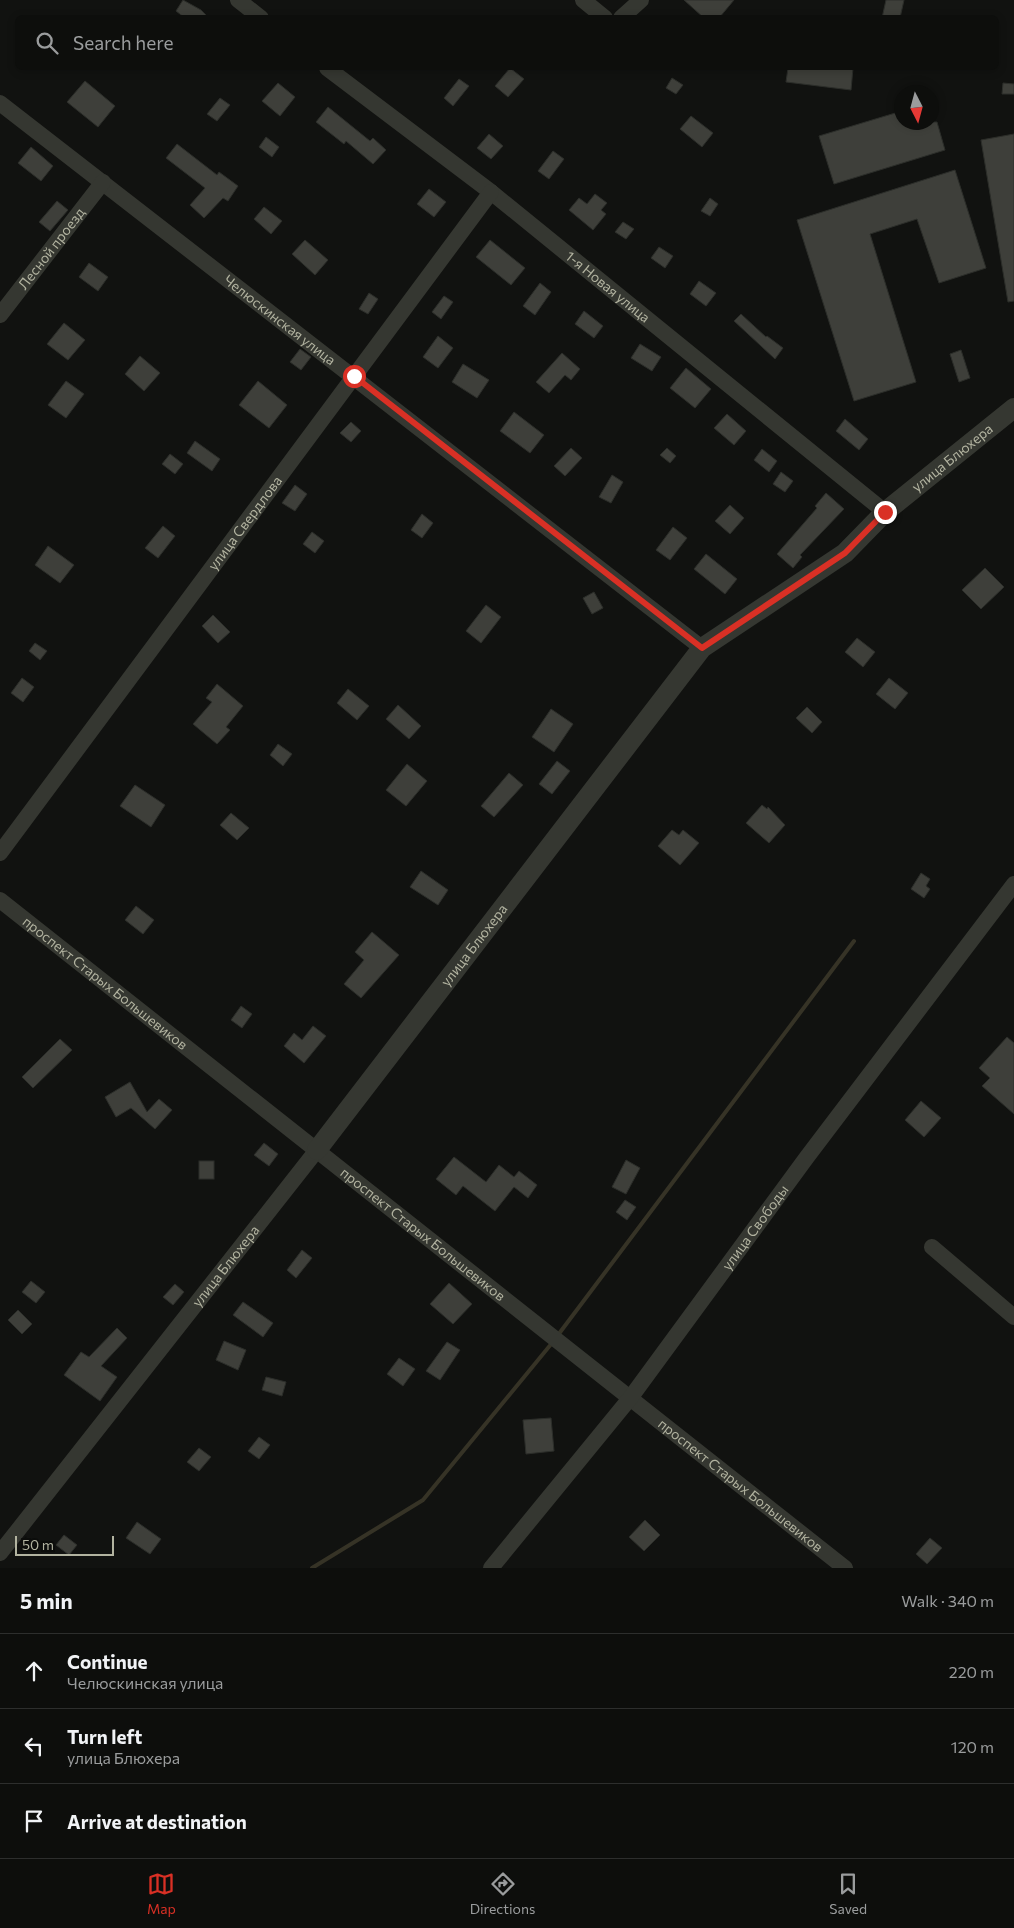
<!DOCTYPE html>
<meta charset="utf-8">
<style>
body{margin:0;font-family:Commissioner,sans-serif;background:#161715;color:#f1f3f6}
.compass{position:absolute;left:894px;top:85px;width:45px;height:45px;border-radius:50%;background:#0d0e0c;box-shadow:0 2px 8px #0003;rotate:174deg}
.scale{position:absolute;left:15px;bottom:12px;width:99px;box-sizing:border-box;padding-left:5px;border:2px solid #b2b3a0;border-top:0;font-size:14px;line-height:18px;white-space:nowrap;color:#b2b3a0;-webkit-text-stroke:4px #0c0d0b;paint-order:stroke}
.stop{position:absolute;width:15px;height:15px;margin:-11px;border:4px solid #d93025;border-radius:50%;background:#fff}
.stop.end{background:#d93025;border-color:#fff;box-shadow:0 1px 5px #0008}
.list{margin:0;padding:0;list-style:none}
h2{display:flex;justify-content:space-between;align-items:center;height:65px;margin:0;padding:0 20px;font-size:21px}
h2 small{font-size:16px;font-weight:400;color:#9a9c9d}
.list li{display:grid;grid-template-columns:32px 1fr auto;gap:15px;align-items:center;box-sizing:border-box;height:75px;padding:0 20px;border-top:1px solid #2d2e2d}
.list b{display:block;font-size:19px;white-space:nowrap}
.list p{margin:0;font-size:16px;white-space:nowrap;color:#9a9c9d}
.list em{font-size:16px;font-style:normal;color:#9a9c9d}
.icon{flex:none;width:28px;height:28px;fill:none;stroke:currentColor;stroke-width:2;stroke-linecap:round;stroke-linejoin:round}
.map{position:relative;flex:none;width:1014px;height:1568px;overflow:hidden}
.search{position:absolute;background:#0d0e0c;box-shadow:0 2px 8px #0003;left:15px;right:15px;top:15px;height:55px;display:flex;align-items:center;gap:12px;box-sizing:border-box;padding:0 18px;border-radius:8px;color:#9a9c9d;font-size:19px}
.sheet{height:290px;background:#0d0e0c}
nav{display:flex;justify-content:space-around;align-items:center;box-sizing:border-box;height:70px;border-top:1px solid #2d2e2d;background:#0d0e0c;font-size:14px;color:#9a9c9d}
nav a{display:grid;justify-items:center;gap:2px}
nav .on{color:#d93025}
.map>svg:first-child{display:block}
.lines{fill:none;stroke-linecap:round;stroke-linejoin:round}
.stream{stroke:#363326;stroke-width:4}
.building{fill:#3e3f3a;stroke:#2c2e2a}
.minor{stroke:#353731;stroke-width:16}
.tertiary{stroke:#353731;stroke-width:20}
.route{stroke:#d93025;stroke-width:6}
.labels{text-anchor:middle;stroke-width:4.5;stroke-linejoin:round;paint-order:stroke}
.street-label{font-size:14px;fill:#b2b3a0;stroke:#0c0d0b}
</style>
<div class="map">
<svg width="1014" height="1568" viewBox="0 0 1014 1568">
<rect width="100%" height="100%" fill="#111210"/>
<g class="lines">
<!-- stream -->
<g class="stream">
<path d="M558,1335L854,941"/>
<path d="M312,1568L423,1500L552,1343"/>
</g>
</g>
<!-- building -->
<g class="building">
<path d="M183,0L201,10L209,18H185L176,11Z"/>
<path d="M684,0H734L719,18H704Z"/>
<path d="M886,0H904L900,18H882Z"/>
<path d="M510,68L524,79L508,97L495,86Z"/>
<path d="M788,68H853L851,90L786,82Z"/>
<path d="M672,78L683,85L676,94L666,88Z"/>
<path d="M459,79L469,86L453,106L444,98Z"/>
<path d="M85,81L115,106L98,127L67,102Z"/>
<path d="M278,83L295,97L280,116L262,101Z"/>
<path d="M1003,83L1014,84V94H1002Z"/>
<path d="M220,98L230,105L217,121L207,114Z"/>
<path d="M328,107L370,141L373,138L386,150L373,164L346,141L344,144L316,122Z"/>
<path d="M902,111V122H937L945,150L834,184L819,136Z"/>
<path d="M691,116L713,133L702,147L680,129Z"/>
<path d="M489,134L503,146L491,159L477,148Z"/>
<path d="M1014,134V301L1008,302L981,140Z"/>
<path d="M266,137L279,147L272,157L259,147Z"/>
<path d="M177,144L217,175L219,172L238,186L228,201L223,198L204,218L190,205L205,188L166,158Z"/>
<path d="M31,147L53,166L41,181L18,163Z"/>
<path d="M553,151L564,159L549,179L538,171Z"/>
<path d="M955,170L986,268L939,283L917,219L870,234L916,382L854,401L797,220Z"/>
<path d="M429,189L446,202L434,217L417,204Z"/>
<path d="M595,194L607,203L601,210L606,214L593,230L569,210L579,198L587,204Z"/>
<path d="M710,198L718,204L710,216L701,211Z"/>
<path d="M57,201L68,210L50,231L39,222Z"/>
<path d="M264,207L282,221L271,234L254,219Z"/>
<path d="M623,222L634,229L626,239L615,232Z"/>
<path d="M305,240L328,260L315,275L292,254Z"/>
<path d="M490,240L525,268L511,285L476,257Z"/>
<path d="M659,247L673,256L665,268L651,258Z"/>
<path d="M89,263L108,277L98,291L79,277Z"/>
<path d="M699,281L716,293L706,306L690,294Z"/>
<path d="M540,283L551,292L535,315L523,306Z"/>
<path d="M369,293L378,299L368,314L359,309Z"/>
<path d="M444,296L453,302L441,319L432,312Z"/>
<path d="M584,311L603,326L594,338L575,324Z"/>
<path d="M741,314L766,337L767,336L783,348L775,359L734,321Z"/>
<path d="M64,323L85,340L68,360L47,344Z"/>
<path d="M438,336L453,348L438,368L423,357Z"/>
<path d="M640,344L661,357L652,371L631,358Z"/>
<path d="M300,349L311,357L301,370L290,362Z"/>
<path d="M961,350L970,378L959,382L950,354Z"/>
<path d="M562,353L580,369L571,380L565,375L549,393L536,382Z"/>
<path d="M140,356L160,373L144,391L125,374Z"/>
<path d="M463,364L489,380L477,398L452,382Z"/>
<path d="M686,368L711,389L695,408L670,388Z"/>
<path d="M66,381L84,394L66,418L48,405Z"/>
<path d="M258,381L287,405L269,428L239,405Z"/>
<path d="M514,412L544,435L530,453L500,431Z"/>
<path d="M727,414L746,431L734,445L714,428Z"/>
<path d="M845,419L868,439L859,450L836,431Z"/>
<path d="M351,422L361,431L351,442L340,433Z"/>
<path d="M195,441L220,459L212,471L187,453Z"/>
<path d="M571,448L582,458L565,476L554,466Z"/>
<path d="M667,448L676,456L670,463L660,455Z"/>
<path d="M762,449L777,461L769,472L754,460Z"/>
<path d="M170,454L183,464L175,474L162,464Z"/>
<path d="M781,472L793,481L785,492L773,484Z"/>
<path d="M612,475L623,482L611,503L599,497Z"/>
<path d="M295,485L307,494L295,511L282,503Z"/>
<path d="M826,493L844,509L800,555L802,557L793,568L777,554L817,508L815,506Z"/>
<path d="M730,505L744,518L730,534L715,521Z"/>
<path d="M422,514L433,523L422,538L411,530Z"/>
<path d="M163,526L175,536L158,558L145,548Z"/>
<path d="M673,527L687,538L670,560L656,550Z"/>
<path d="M312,532L324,541L315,553L303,544Z"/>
<path d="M48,546L74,565L60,583L35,565Z"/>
<path d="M706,554L737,579L725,594L694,569Z"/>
<path d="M985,568L1004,587L981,609L962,590Z"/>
<path d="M594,592L603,608L592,614L583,598Z"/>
<path d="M486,605L501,617L481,643L466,631Z"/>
<path d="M213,615L230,632L218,643L202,626Z"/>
<path d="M857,638L875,652L863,667L845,652Z"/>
<path d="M35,643L47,651L40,660L29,651Z"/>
<path d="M22,678L34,687L23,702L11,693Z"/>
<path d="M889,678L908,693L895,709L876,694Z"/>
<path d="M217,684L243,706L226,727L230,730L217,744L193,724L212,702L206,698Z"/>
<path d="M348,689L369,706L357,720L337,703Z"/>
<path d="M398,705L421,726L409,739L386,719Z"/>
<path d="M807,707L822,722L812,733L796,718Z"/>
<path d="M551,709L573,724L554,752L532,737Z"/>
<path d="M278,744L292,754L283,766L270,755Z"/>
<path d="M557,761L570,771L552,794L539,784Z"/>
<path d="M407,764L427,781L406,806L386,790Z"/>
<path d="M509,773L523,785L494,817L481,806Z"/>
<path d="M135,785L165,805L151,827L120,806Z"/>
<path d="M762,805L767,809L768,807L785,825L769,843L746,823Z"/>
<path d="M231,813L249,828L237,840L220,825Z"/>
<path d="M672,830L679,835L683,830L699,843L680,865L658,846Z"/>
<path d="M421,871L448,890L438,905L410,887Z"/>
<path d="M921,873L930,879L926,886L930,889L924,898L911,889Z"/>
<path d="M136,906L154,920L143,934L125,920Z"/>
<path d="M372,932L399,955L361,998L344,984L364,960L355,952Z"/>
<path d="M241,1006L252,1014L242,1028L231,1020Z"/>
<path d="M313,1026L326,1036L304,1063L284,1046L294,1033L302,1040Z"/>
<path d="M1007,1037L1014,1043V1114L982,1086L990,1078L979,1068Z"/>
<path d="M60,1039L72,1050L33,1088L22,1077Z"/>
<path d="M130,1082L147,1112L159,1099L172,1110L155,1129L131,1108L116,1117L105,1097Z"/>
<path d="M921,1101L941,1118L924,1137L905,1120Z"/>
<path d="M264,1143L278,1154L269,1166L254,1155Z"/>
<path d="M454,1157L486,1182L499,1165L514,1177L519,1171L537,1185L528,1198L514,1187L495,1211L463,1186L456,1195L436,1179Z"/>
<path d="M626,1160L640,1168L626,1194L612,1187Z"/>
<rect x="199" y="1161" width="15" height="18"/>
<path d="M625,1200L636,1207L627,1220L616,1212Z"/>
<path d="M302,1250L312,1258L296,1278L287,1270Z"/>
<path d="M31,1281L45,1292L36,1303L22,1292Z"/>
<path d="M449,1283L472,1304L453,1324L430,1304Z"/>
<path d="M175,1284L184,1292L173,1305L163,1297Z"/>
<path d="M243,1302L273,1323L263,1337L233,1315Z"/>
<path d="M18,1310L32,1324L22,1334L8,1320Z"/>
<path d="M117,1328L127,1338L101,1366L117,1377L100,1401L64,1375L81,1352L89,1357Z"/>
<path d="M224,1341L246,1350L238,1370L216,1360Z"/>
<path d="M447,1342L460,1350L440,1380L426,1371Z"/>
<path d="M399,1358L415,1369L403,1386L387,1374Z"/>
<path d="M266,1377L286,1382L282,1396L262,1390Z"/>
<path d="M551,1418L554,1451L526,1454L523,1420Z"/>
<path d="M259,1437L270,1445L259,1459L248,1451Z"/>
<path d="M199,1448L211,1457L199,1471L187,1462Z"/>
<path d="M645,1520L660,1535L644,1551L629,1537Z"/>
<path d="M137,1522L161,1539L150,1554L126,1538Z"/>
<path d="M64,1535L77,1545L69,1555L56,1545Z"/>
<path d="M930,1538L942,1548L927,1564L916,1554Z"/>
</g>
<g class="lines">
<!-- minor -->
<g class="minor">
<path d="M238,0L261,18"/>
<path d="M583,0L605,18"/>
<path d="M621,18L641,0"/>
<path id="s1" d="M327,68L491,192L885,512"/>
<path id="s2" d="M0,103L702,648"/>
<path id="s3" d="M0,315L103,182"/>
<path id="s4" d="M0,853L491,192"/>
<path id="s5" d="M0,900L845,1568"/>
<path d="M932,1247L1014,1317"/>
<path id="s6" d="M0,1553L317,1150"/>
<path id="s7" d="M491,1568L631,1397L807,1157L1014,884"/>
</g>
<!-- tertiary -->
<path class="tertiary" id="s8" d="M317,1150L702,648L845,553L885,512L1014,408"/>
</g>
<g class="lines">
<!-- route -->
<path class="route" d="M354,376L702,648L845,553L885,512"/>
</g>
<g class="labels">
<!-- street labels -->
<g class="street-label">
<text dy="5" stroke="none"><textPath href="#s3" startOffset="84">Лесной проезд</textPath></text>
<text dy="5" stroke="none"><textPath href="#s1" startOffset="356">1-я Новая улица</textPath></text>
<text dy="5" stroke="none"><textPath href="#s2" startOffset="354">Челюскинская улица</textPath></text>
<text dy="5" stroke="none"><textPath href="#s8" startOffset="948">улица Блюхера</textPath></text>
<text dy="5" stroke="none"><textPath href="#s4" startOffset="411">улица Свердлова</textPath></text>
<text dy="5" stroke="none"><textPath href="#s8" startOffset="258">улица Блюхера</textPath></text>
<text dy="5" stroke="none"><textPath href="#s5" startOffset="134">проспект Старых Большевиков</textPath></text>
<text dy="5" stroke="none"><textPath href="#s7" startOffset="431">улица Свободы</textPath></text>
<text dy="5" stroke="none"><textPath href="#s5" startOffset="539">проспект Старых Большевиков</textPath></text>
<text dy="5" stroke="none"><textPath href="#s6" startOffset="365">улица Блюхера</textPath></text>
<text dy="5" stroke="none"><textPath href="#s5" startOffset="944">проспект Старых Большевиков</textPath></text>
</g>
</g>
</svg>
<svg class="compass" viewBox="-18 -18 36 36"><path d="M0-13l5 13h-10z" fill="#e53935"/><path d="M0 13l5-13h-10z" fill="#9a9c9d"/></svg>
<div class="scale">50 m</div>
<div class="stop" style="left:354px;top:376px"></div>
<div class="stop end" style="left:885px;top:512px"></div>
<div class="search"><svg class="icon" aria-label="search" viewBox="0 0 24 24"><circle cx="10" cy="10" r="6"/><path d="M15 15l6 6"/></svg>Search here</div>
</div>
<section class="sheet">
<h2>5 min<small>Walk · 340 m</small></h2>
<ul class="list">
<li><svg class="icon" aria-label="ahead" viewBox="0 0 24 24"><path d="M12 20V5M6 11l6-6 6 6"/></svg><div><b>Continue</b><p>Челюскинская улица</p></div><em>220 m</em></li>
<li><svg class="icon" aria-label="left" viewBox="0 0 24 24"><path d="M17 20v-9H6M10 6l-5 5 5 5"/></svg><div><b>Turn left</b><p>улица Блюхера</p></div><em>120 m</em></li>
<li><svg class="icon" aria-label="arrive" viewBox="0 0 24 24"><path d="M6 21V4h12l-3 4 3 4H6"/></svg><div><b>Arrive at destination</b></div></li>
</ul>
</section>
<nav>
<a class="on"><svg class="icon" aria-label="map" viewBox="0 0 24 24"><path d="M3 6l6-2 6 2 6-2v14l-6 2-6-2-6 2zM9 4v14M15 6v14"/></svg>Map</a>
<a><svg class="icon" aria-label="directions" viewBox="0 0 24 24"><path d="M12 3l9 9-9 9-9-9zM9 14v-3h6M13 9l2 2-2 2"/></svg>Directions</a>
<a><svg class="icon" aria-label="saved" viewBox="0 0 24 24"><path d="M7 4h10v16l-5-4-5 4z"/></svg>Saved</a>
</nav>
